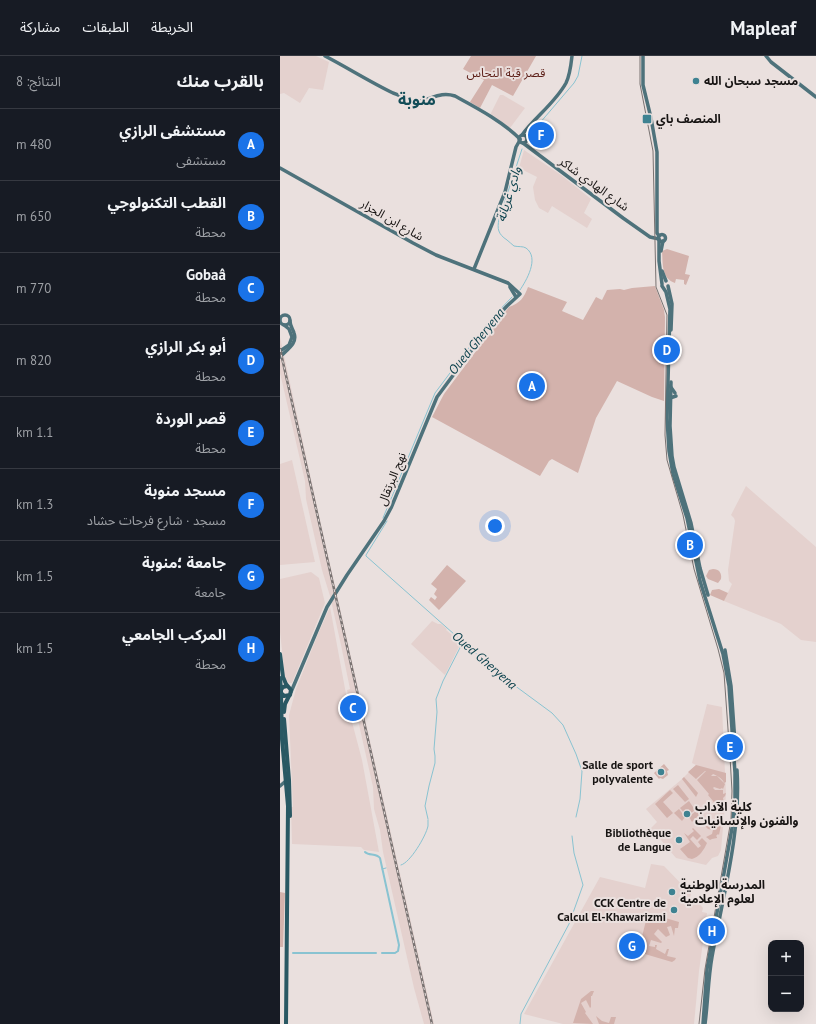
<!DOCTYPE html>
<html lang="ar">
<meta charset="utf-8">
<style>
body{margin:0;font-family:"PT Sans","Noto Sans Arabic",sans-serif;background:#20242c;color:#f1f3f6;direction:rtl}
.controls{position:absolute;right:12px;bottom:12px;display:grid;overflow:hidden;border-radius:8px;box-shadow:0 4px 16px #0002}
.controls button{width:36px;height:36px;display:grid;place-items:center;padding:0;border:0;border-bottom:1px solid #363941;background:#171b24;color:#f1f3f6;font:20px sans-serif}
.you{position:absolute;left:215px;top:470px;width:14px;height:14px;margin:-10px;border:3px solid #fff;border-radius:50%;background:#1a73e8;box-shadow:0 0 0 6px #1a73e833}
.badge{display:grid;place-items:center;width:26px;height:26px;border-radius:50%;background:#1a73e8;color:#fff;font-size:13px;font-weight:700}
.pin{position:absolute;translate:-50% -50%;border:2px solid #fff;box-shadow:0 1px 4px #0006}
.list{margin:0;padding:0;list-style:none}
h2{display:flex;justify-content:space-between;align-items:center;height:52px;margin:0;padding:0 16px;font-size:17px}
h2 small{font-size:13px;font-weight:400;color:#9ea1a6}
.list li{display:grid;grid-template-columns:26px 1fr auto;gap:12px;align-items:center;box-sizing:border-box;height:72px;padding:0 16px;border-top:1px solid #363941}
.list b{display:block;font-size:15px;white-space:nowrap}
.list p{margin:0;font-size:13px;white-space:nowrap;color:#9ea1a6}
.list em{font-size:13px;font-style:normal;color:#9ea1a6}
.map{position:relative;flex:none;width:536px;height:968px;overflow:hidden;direction:ltr}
header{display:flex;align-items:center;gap:24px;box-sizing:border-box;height:56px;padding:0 20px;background:#171b24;border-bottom:1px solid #363941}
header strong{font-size:19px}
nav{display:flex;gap:22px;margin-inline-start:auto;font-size:14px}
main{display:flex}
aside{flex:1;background:#171b24}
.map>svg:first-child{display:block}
.built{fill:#e4d1ce}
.green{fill:#d3b2ac}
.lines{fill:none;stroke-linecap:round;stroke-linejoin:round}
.stream{stroke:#89c3d1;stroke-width:1}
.canal{stroke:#89c3d1;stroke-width:2}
.secondary{stroke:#4e727b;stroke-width:3.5}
.primary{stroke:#295863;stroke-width:4}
.tram{stroke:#787271;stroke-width:1}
.rail-casing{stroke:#787271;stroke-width:2.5}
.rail{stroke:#eae0de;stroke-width:1;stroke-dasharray:3;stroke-linecap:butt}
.poi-dot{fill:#3e8291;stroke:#eae0de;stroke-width:1.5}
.labels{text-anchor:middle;stroke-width:4;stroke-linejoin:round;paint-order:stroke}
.park-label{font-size:12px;fill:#5b1d16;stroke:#eae0de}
.poi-label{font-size:12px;font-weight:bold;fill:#171413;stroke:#eae0de;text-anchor:start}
.street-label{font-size:12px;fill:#171413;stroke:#eae0de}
.water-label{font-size:13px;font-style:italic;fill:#0c424d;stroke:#eae0de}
.district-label{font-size:16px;font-weight:bold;fill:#134d58;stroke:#eae0de}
</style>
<header>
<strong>Mapleaf</strong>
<nav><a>الخريطة</a><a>الطبقات</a><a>مشاركة</a></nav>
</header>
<main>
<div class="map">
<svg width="536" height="968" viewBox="0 0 536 968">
<rect width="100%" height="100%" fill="#eae0de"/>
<!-- built -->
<g class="built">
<path d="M0,0H36L49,6L43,34L29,32L20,47L4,37L0,38Z"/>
<path d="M220,39H223L245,52L230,72L210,59Z"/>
<path d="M244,94L281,119L311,143L304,157L312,163L307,172L272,150L268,157L259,152L255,144L253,131L257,121L239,112Z"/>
<path d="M0,281L38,455L154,968H144L134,932L103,796L100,774L94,753L93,731L78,664L74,665L67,634L70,633L61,589L50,540L42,514L26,443L25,425L0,317Z"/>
<path d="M12,404L35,506L0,509V408Z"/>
<path d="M466,430L536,491V586L521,584L501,568L444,545L452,528L449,525L448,514L455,465L454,462L451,459Z"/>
<path d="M31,516L39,522L45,547L12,627H9L5,622L0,576V523Z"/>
<path d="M50,551L68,649L66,664L72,666L82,704L99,796L84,794L81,791L12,788L11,751H13L9,659L16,633L38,578Z"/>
<path d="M152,565L158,568H161L167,573L166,574L181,587L165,619L131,588Z"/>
<path d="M427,648L442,651L446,738L441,794L438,800L432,802L426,809L396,802L371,772L377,766L366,753L401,724L416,709L412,707Z"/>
<path d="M371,808L384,810L411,838L410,842L415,843L423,852L422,856L427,857L419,915L414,968H283L244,958L320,821L365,832Z"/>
</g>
<!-- green -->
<g class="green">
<path d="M191,0H256L233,40L212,29L200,52L190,46L204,24L183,13Z"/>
<path d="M387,193L409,200L405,218L410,219L406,229L404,228V224L396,223L395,227C381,222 383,207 382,195Z"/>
<path d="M375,230L384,254L385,261L384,345L372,341L337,325L316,362L298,417L272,403L269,405L260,420L152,361L164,338L229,251C240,247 244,242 248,231L287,246L282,255L303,264L316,241L322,244L327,234L340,233L344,234L352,232Z"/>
<path d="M167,509L186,525L159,554L149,544L151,541L155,544L157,541L154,538L157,533L151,528Z"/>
<path d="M433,513C439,513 442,517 441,523L438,527L428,523L426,520L429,514Z"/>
<path d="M439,533L448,537L444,545L430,539L432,534Z"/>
<path d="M384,708L389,714L387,715L388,719L383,723L380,722L379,723L374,717Z"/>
<path d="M416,709L446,717V726L444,727C443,723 438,720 433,718L431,720H437L445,728L443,733L442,732L440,733L434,731L433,732L435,734H443V738L446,737L445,740L443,742L444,747L438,751L428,739L429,738L417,724L426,715H425L416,723L408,716Z"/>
<path d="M404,721L418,737L416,741L402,723Z"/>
<path d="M398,729L409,743L405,746L393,733Z"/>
<path d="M390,734L393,737L383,746L393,757L387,762L375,748Z"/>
<path d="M409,745L415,754L407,760L400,752Z"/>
<path d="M399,753L405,761L402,765L394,757Z"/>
<path d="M417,754L420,758L412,766L409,761Z"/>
<path d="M440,759L442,764L439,779L438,778L436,780L435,779L437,781V782L432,783L430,784L426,781L432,778L433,774L428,773L425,770L429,766L428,762L434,768L438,764L437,761Z"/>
<path d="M413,772L421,780L417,784L413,780L410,783L418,792L421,790L418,786L422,782L427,787C424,794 419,801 412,803L408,802L400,793L410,786L404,777L408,780L414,775L412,773Z"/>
<path d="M0,836L5,837L3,891H0Z"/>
<path d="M368,857L399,866L398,872H395L394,880L391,870L387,871L390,879L386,881L378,873L374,878L382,886L381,887L371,884L369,890L375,891V889H377L376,893L385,898L387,893H389L387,900L396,902L395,904L392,906L358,896Z"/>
<path d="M311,935H314L312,940H311V951L310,952L306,944L301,947L306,956L305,957L313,968L293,967L301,943Z"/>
<path d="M316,960L322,965L329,967L331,961H336L334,968H319Z"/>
</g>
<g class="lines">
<!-- stream -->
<g class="stream">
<path d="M259,68L294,27L298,20L302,0"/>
<path d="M240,234C246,225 260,202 246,192C243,190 238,191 234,190C232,188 229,186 227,184C218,178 217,173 219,163L242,93"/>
<path d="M103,462L155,337L209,265L232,241"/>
<path d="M107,465L86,499V500L219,618L272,657L283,669L296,698L302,715L300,743L296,761"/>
<path d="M148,763L145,750L149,730L155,707V700L154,693L157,656L156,643L163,625L183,586"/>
<path d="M121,809C130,807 146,780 148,770C148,768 148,766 148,764"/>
<path d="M102,813L106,812"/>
<path d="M240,968L241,958L289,868L303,829L294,797L292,780"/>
</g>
<!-- canal -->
<g class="canal">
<path d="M85,796C89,800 96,797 100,802L119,889L118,895L115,897H102"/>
<path d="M13,897H96"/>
</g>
<!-- secondary -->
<g class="secondary">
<path d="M45,0C68,12 90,26 113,37C120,39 126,44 133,45C148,47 158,34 175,40C197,52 222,65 240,83"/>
<path d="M363,0V29L371,62L377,96V177L379,180"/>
<path d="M486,0L491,6L536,41"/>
<path d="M242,79C255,61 275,47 286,27C290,19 291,9 292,0"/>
<circle cx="243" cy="83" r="4"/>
<path d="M243,87L343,162L370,181L379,183"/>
<path d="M0,112L133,187L156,199L228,227L240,238L227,250L214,264L157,341L111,452L104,465L67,519L47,551L11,636"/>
<circle cx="382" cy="182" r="3.5"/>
<path d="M379,184V205L382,228"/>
<path d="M381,195L383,185"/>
<path d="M194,213L225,136L236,91L240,84"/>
<path d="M382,215L386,225"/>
<path d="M382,230L386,236L390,253L387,362L389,395L393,418L407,462L420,525L443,598L449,630L455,717V742L452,772L427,913L423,968"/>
<path d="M388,230L392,248L391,274"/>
<path d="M230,231L236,241"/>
<circle cx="5" cy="264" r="5"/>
<path d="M0,295L9,289L12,281L9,273L4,269"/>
<path d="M0,301C6,294 18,288 14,277C13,273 10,270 10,265"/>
<path d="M391,326L390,370L392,400L394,411L411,467L420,512L428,539"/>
<path d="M390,330L395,337"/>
<path d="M390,342L396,340"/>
<path d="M445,594L451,630L456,701"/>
<path d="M0,730L7,724"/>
<path d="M425,968C428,946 428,923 432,901C443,839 461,777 457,714"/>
</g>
<!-- primary -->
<g class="primary">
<path d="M0,598L3,621L6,628L11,634L10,639L4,640L1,637V634L3,631L7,630"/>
<path d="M0,622L1,634"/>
<path d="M1,637L2,683L8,750L6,968"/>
<path d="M4,656L5,648L9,640"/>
<path d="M4,663L9,724L10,760"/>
</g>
<!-- tram -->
<path class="tram" d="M360,0V28L373,95L376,231L387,259L385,379L387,404L403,459L414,513L438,593L444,617L450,701L452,735L451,764L425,913L419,968"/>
<!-- rail casing -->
<g class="rail-casing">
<path id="rail" d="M0,293L152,968"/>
</g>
<!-- rail -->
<use href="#rail" class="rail"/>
</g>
<!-- markers -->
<g class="poi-dot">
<circle cx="416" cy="25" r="4"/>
<rect x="362" y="58" width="10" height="10" rx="2"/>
<circle cx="381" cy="716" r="4"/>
<circle cx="407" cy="758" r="4"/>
<circle cx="399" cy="784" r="4"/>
<circle cx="392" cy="836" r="4"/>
<circle cx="394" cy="854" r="4"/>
</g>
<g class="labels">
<!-- park labels -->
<g class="park-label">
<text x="226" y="21">قصر قبة النحاس</text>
</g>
<!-- poi labels -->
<g class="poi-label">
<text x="424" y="29">مسجد سبحان الله</text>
<text x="376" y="67">المنصف باي</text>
<text x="373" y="713" text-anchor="end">Salle de sport<tspan x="373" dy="14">polyvalente</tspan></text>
<text x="415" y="755">كلية الآداب<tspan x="415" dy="14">والفنون والإنسانيات</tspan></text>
<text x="391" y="781" text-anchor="end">Bibliothèque<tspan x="391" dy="14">de Langue</tspan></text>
<text x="400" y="833">المدرسة الوطنية<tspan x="400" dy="14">لعلوم الإعلامية</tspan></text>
<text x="386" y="851" text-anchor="end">CCK Centre de<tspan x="386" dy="14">Calcul El-Khawarizmi</tspan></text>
</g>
<!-- street labels -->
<g class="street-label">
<text transform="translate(314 128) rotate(36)" y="4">شارع الهادي شاكر</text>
<text transform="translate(112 164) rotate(30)" y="4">شارع ابن الجزار</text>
<text transform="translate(112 423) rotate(-68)" y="4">نهج البرتقال</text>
</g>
<!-- water labels -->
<g class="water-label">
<text transform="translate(228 138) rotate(-73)" y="5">وادي غريانة</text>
<text transform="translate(196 285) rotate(-51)" y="5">Oued Gheryena</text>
<text transform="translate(205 604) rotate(41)" y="5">Oued Gheryena</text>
</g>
<!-- district labels -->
<g class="district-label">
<text x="137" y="49">منوبة</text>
</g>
</g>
</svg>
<div class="controls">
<button>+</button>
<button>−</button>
</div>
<div class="you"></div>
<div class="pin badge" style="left:252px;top:330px">A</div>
<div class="pin badge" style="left:410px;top:489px">B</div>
<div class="pin badge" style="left:73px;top:652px">C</div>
<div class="pin badge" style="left:387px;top:294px">D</div>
<div class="pin badge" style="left:450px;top:691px">E</div>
<div class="pin badge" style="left:261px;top:79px">F</div>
<div class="pin badge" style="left:352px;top:890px">G</div>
<div class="pin badge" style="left:432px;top:875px">H</div>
</div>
<aside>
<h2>بالقرب منك<small>النتائج: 8</small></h2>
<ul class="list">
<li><span class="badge">A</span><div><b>مستشفى الرازي</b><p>مستشفى</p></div><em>480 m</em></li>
<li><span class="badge">B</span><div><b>القطب التكنولوجي</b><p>محطة</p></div><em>650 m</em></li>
<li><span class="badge">C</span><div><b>Gobaâ</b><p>محطة</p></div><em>770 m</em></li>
<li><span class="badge">D</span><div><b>أبو بكر الرازي</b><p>محطة</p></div><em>820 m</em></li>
<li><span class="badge">E</span><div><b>قصر الوردة</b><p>محطة</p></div><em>1.1 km</em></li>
<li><span class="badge">F</span><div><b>مسجد منوبة</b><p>مسجد · شارع فرحات حشاد</p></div><em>1.3 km</em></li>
<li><span class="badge">G</span><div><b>جامعة ؛منوبة</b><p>جامعة</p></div><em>1.5 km</em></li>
<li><span class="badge">H</span><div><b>المركب الجامعي</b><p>محطة</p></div><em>1.5 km</em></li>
</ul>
</aside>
</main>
